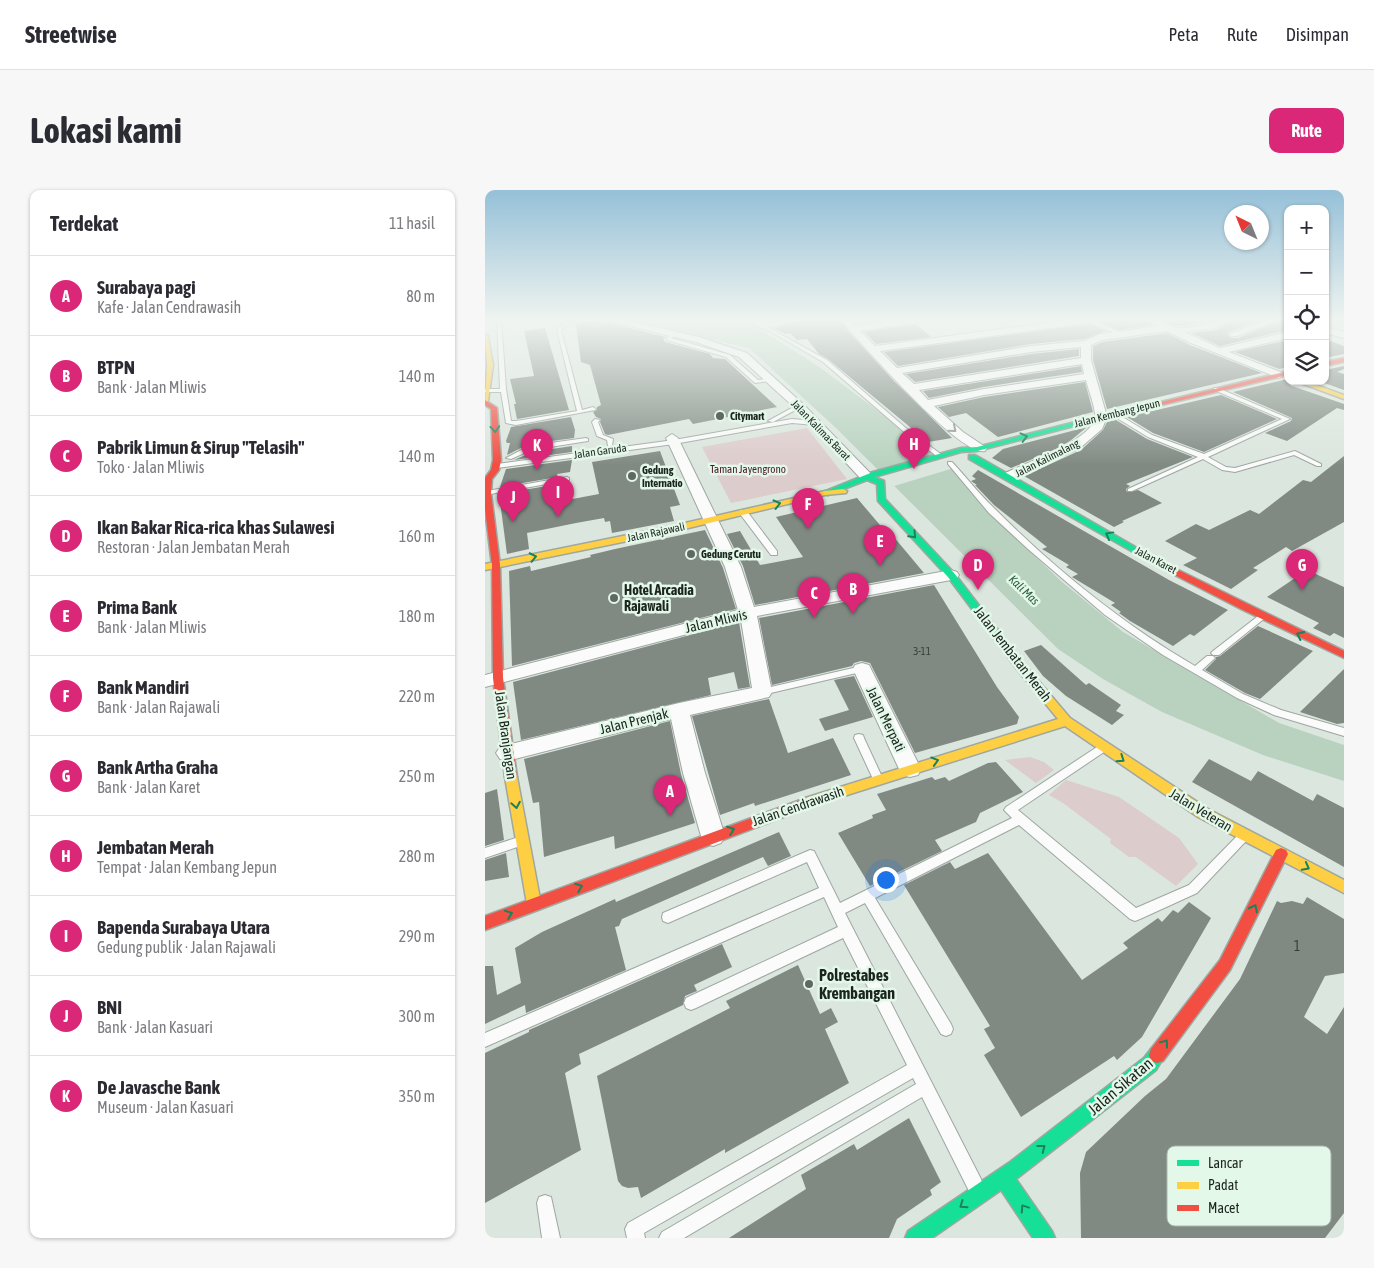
<!DOCTYPE html>
<html lang="id">
<meta charset="utf-8">
<style>
body{margin:0;font-family:"Asap Condensed",sans-serif;background:#f7f7f7;color:#2b2b33}
.controls{position:absolute;right:15px;top:15px;display:grid;overflow:hidden;border-radius:10px;box-shadow:0 1px 4px #0004}
.controls button{width:45px;height:45px;display:grid;place-items:center;padding:0;border:0;border-bottom:1px solid #e1e1e2;background:#fff;color:#2b2b33;font:25px sans-serif}
.compass{position:absolute;left:739px;top:15px;width:45px;height:45px;border-radius:50%;background:#fff;box-shadow:0 1px 4px #0004;rotate:317deg}
.you{position:absolute;left:400px;top:689px;width:18px;height:18px;margin:-12px;border:4px solid #fff;border-radius:50%;background:#1a73e8;box-shadow:0 0 0 8px #1a73e833}
.badge{display:grid;place-items:center;width:32px;height:32px;border-radius:50%;background:#db2777;color:#fff;font-size:16px;font-weight:700}
.pin{position:absolute;translate:-50% -41px;filter:drop-shadow(0 1px 2px #0008)}
.pin::after{content:'';position:absolute;top:26px;width:18px;height:15px;background:inherit;clip-path:polygon(0 0,100% 0,50% 100%)}
.list{margin:0;padding:0;list-style:none}
h2{display:flex;justify-content:space-between;align-items:center;height:65px;margin:0;padding:0 20px;font-size:21px}
h2 small{font-size:16px;font-weight:400;color:#7c7c81}
.list li{display:grid;grid-template-columns:32px 1fr auto;gap:15px;align-items:center;box-sizing:border-box;height:80px;padding:0 20px;border-top:1px solid #e1e1e2}
.list b{display:block;font-size:19px;white-space:nowrap}
.list p{margin:0;font-size:16px;white-space:nowrap;color:#7c7c81}
.list em{font-size:16px;font-style:normal;color:#7c7c81}
.icon{flex:none;width:28px;height:28px;fill:none;stroke:currentColor;stroke-width:2;stroke-linecap:round;stroke-linejoin:round}
.map{position:relative;flex:none;width:859px;height:1048px;overflow:hidden;border-radius:10px}
header{display:flex;align-items:center;gap:30px;box-sizing:border-box;height:70px;padding:0 25px;background:#fff;border-bottom:1px solid #e1e1e2}
header strong{font-size:24px}
nav{display:flex;gap:28px;margin-inline-start:auto;font-size:18px}
.intro{display:flex;align-items:center;justify-content:space-between;box-sizing:border-box;height:120px;padding:0 30px}
h1{margin:0;font-size:35px}
.button{padding:12px 22px;border-radius:10px;background:#db2777;color:#fff;font-size:18px;font-weight:700}
main{display:flex;gap:30px;padding:0 30px}
aside{flex:1;background:#fff;border-radius:10px;box-shadow:0 1px 4px #0004}
.map>svg:first-child{display:block}
.green{fill:#dcc}
.water{fill:#b8d2bf}
.pier{fill:#dbe6de}
.building{fill:#808a83}
.lines{fill:none;stroke-linecap:round;stroke-linejoin:round}
.lane-casing{stroke:#9ea7a1;stroke-width:2}
.street-casing{stroke:#9ea7a1;stroke-width:2}
.fast-casing{stroke:#9ea7a1;stroke-width:3}
.slow-casing{stroke:#9ea7a1;stroke-width:3}
.jam-casing{stroke:#9ea7a1;stroke-width:3}
.lane{fill:#fafbfa;fill-rule:evenodd}
.street{fill:#fafbfa;fill-rule:evenodd}
.fast{fill:#16e098;fill-rule:evenodd}
.slow{fill:#ffcf43;fill-rule:evenodd}
.jam{fill:#f24e42;fill-rule:evenodd}
.oneway{stroke:#19825b}
.oneway2{stroke:#969a97}
.poi-dot{fill:#5f6861;stroke:#e3f8e9;stroke-width:2}
.labels{text-anchor:middle;stroke-width:5;stroke-linejoin:round;paint-order:stroke}
.far-street-label{font-size:11px;fill:#1c241e;stroke:#e3f8e9}
.far-poi-label{font-size:11px;font-weight:bold;fill:#1c241e;stroke:#e3f8e9;text-anchor:start}
.far-park-label{font-size:11px;fill:#491826;stroke:#e3f8e9}
.number-label{font-size:11px;fill:#353e37}
.far-water-label{font-size:12px;font-style:italic;fill:#2c5f40;stroke:#e3f8e9}
.poi-label{font-size:14px;font-weight:bold;fill:#1c241e;stroke:#e3f8e9;text-anchor:start}
.street-label{font-size:14px;fill:#1c241e;stroke:#e3f8e9}
.near-number-label{font-size:14px;fill:#353e37}
.near-poi-label{font-size:16px;font-weight:bold;fill:#1c241e;stroke:#e3f8e9;text-anchor:start}
.near-street-label{font-size:16px;fill:#1c241e;stroke:#e3f8e9}
.key{fill:#e3f8e9;stroke:#a7b8ac;stroke-width:1}
.key-label{font-size:14px;fill:#1c241e}
</style>
<header>
<strong>Streetwise</strong>
<nav><a>Peta</a><a>Rute</a><a>Disimpan</a></nav>
</header>
<div class="intro"><h1>Lokasi kami</h1><a class="button">Rute</a></div>
<main>
<aside>
<h2>Terdekat<small>11 hasil</small></h2>
<ul class="list">
<li><span class="badge">A</span><div><b>Surabaya pagi</b><p>Kafe · Jalan Cendrawasih</p></div><em>80 m</em></li>
<li><span class="badge">B</span><div><b>BTPN</b><p>Bank · Jalan Mliwis</p></div><em>140 m</em></li>
<li><span class="badge">C</span><div><b>Pabrik Limun &amp; Sirup &quot;Telasih&quot;</b><p>Toko · Jalan Mliwis</p></div><em>140 m</em></li>
<li><span class="badge">D</span><div><b>Ikan Bakar Rica-rica khas Sulawesi</b><p>Restoran · Jalan Jembatan Merah</p></div><em>160 m</em></li>
<li><span class="badge">E</span><div><b>Prima Bank</b><p>Bank · Jalan Mliwis</p></div><em>180 m</em></li>
<li><span class="badge">F</span><div><b>Bank Mandiri</b><p>Bank · Jalan Rajawali</p></div><em>220 m</em></li>
<li><span class="badge">G</span><div><b>Bank Artha Graha</b><p>Bank · Jalan Karet</p></div><em>250 m</em></li>
<li><span class="badge">H</span><div><b>Jembatan Merah</b><p>Tempat · Jalan Kembang Jepun</p></div><em>280 m</em></li>
<li><span class="badge">I</span><div><b>Bapenda Surabaya Utara</b><p>Gedung publik · Jalan Rajawali</p></div><em>290 m</em></li>
<li><span class="badge">J</span><div><b>BNI</b><p>Bank · Jalan Kasuari</p></div><em>300 m</em></li>
<li><span class="badge">K</span><div><b>De Javasche Bank</b><p>Museum · Jalan Kasuari</p></div><em>350 m</em></li>
</ul>
</aside>
<div class="map">
<svg width="859" height="1048" viewBox="0 0 859 1048">
<rect width="100%" height="100%" fill="#dbe6de"/>
<!-- green -->
<g class="green">
<path d="M322,238L362,289L246,313L217,257Z"/>
<path d="M545,567L559,572L569,580L551,593L520,570Z"/>
<path d="M581,590L634,607L694,648L713,674L691,696L651,667H644L625,653L626,649L578,613L564,605Z"/>
</g>
<!-- water -->
<path class="water" d="M140,129H243L271,137L333,176L448,262L478,288L496,315L534,351L576,391L638,442L794,533L859,555V591L778,565L677,522L618,489L573,459L351,238L264,158Z"/>
<!-- pier -->
<path class="pier" d="M450,264L469,278L406,297L388,281Z"/>
<!-- building -->
<g class="building">
<path d="M320,129H355L364,142L409,191L467,248L443,252L343,169L334,164L322,149L312,150L305,143L301,144L288,138Z"/>
<path d="M609,129H669L665,131L668,135L634,140Z"/>
<path d="M676,129H733L698,136H689Z"/>
<path d="M749,129H779L743,142L742,144L746,148H753L799,129H803V140L735,156L706,143L732,140Z"/>
<path d="M105,131H116L181,147L178,149L180,152L225,164L228,168L240,169L292,217L208,234L204,229L123,245L120,244L115,232L116,229L111,227L108,222L112,220V217L116,215L105,175L96,172L91,134Z"/>
<path d="M431,134L446,147L391,154L379,142Z"/>
<path d="M604,134L621,141L599,149L546,154L413,176L399,162Z"/>
<path d="M60,138L84,220L32,229L29,214H31L25,189L49,186L39,141Z"/>
<path d="M682,143L705,155L777,183L622,219L608,170V156L618,152Z"/>
<path d="M840,149L859,156V164L840,168Z"/>
<path d="M803,150V177L794,179L750,162Z"/>
<path d="M594,159V166L430,192L421,184L546,164Z"/>
<path d="M596,176L597,182L499,197L444,208L438,201Z"/>
<path d="M859,176V179L852,182L859,184V200L834,191H840V180Z"/>
<path d="M803,189V193L807,196L859,214V220L852,218L802,251L780,243L806,231L807,228L748,202Z"/>
<path d="M600,192L608,222L513,247L481,223L464,227L453,217L499,207Z"/>
<path d="M736,205L792,229L719,262L668,243L642,227Z"/>
<path d="M86,227L90,240L89,248L44,254L22,265L25,253H22L21,251L26,237Z"/>
<path d="M631,230L662,249L708,267L641,294L645,296L641,299L642,302L653,300L677,313L637,331L639,332L629,337L539,286L596,260L618,240L622,232Z"/>
<path d="M602,237L585,251L571,259L526,278L507,268L518,259Z"/>
<path d="M87,256V262L29,270L47,262Z"/>
<path d="M175,261L195,315L185,317L189,331L127,343L125,331L120,332L119,328L91,333L42,343L44,359L22,364L14,304L74,294L77,311L114,304L107,272Z"/>
<path d="M859,266V332L807,361L801,357L768,378L773,380L746,399L698,375L712,368L680,351L711,334L724,340L765,320L774,324L818,290L826,292Z"/>
<path d="M87,270L85,282L72,284L73,287L15,297L21,279Z"/>
<path d="M493,280L684,390L743,420L709,446L705,444L688,456L645,431L634,423L636,422L626,415L630,413L587,387L593,384L581,377L584,375L557,359L562,357L509,315L490,295H492L486,291L491,289L487,286Z"/>
<path d="M372,308L400,341L403,340L439,383L270,415L258,376L242,344L255,341L275,375L318,367L291,327Z"/>
<path d="M220,340L238,378L251,419L27,476L24,381L45,376L46,381L106,367L105,365L130,359Z"/>
<path d="M822,380L859,397V448L849,443L845,446L828,438L834,433L782,407Z"/>
<path d="M449,395L512,497L534,527L532,534L430,563L385,473L376,471L369,473L367,476L287,495L274,428Z"/>
<path d="M254,432L265,497L253,499L249,482L223,488L226,505L36,550L28,492Z"/>
<path d="M773,436L828,461L775,509L760,503L720,480L731,469V467L735,466Z"/>
<path d="M556,455L601,495L604,493L636,515L631,521L639,525L627,535L581,506L558,486L539,461Z"/>
<path d="M859,479V533L852,534L815,522Z"/>
<path d="M369,486L388,527L340,541L334,529L364,520L349,490Z"/>
<path d="M284,509L303,563L348,548L366,585L270,616L269,613L235,625L207,526Z"/>
<path d="M185,531L196,584L210,633L130,659L129,646L59,667L54,612L48,613L39,569Z"/>
<path d="M724,569L766,591L773,581L828,611L832,604L859,618V677L707,592Z"/>
<path d="M511,572L538,602L495,623L491,632L450,650L457,661L385,696L353,643L388,628L387,625L401,620L392,604L447,587L450,590L460,587L464,591L503,573Z"/>
<path d="M12,599L19,650L0,656V603Z"/>
<path d="M294,642L306,666L283,676L278,667L137,729L134,736L130,737L141,780L41,823L40,815L0,834V776H8L12,805L36,793L30,758L57,742L130,709L131,712Z"/>
<path d="M21,663L24,687L0,691V670Z"/>
<path d="M503,663L597,790L643,758L638,753L673,728L677,732L688,720L693,723L704,712L726,728L657,847L632,870L629,866L536,927L499,865L510,858L499,839L505,836L419,695L465,672L470,679Z"/>
<path d="M822,707L859,729V783L840,786L819,827L842,844L859,817V1023L840,1048H596L595,983L601,962L660,906L681,889L755,789L792,711L796,713L807,711L818,714Z"/>
<path d="M237,754L247,777L209,795L212,801L200,806L198,815L94,864L96,874L80,883L96,960L0,1013V863L44,842V840Z"/>
<path d="M313,775L335,824L346,818L353,832L340,839L364,893L240,963V959L156,1008L153,997L143,998L137,996L133,991L112,886L245,818L241,811Z"/>
<path d="M424,928L456,992L445,1000L447,1005L412,1029L404,1048H244L321,999L316,985L369,954L372,960Z"/>
</g>
<g class="lines">
<!-- lane casing -->
<g class="lane-casing">
<g id="lane">
<path d="M12,129H16L21,199L26,231H31L92,221L72,140C78,133 84,129 94,129L83,134L76,140L97,220L108,217L111,219L110,220L31,235L21,233L16,202H0V200L2,199H15Z"/>
<path d="M309,129H318L282,137L342,170L422,239L457,265V267H453L418,241L338,172L276,136Z"/>
<path d="M601,129H605L639,144L635,145L601,131Z"/>
<path d="M859,131V133L840,137V135Z"/>
<path d="M186,143L190,144L186,148L245,165L273,190L287,188L290,190L270,193L241,167L181,150Z"/>
<path d="M729,198H733L805,229L723,267L741,277L750,278L810,261L836,274V276H832L809,265L750,282L737,280L718,269L647,301H643V299L713,267L663,247L627,225V223H631L667,245L719,264L797,229L729,200Z"/>
<path d="M314,214L317,216L316,217L288,232L283,231Z"/>
<path d="M110,229L115,230L113,232L118,245L128,249L127,256H123L122,250L112,246L107,232Z"/>
<path d="M307,229L330,231L333,233L330,235L307,233L189,254L12,278L9,276L12,274L189,250Z"/>
<path d="M101,248L103,249V251L46,260L26,269L21,268L44,256Z"/>
<path d="M463,272H467C482,288 495,305 511,320C570,379 638,434 710,476L722,466H728L730,468L717,480L758,504L796,520L859,538V546L789,525L752,508L678,465L620,425L543,359L504,323L463,274Z"/>
<path d="M82,287L84,288V290L0,305V301H2Z"/>
<path d="M255,320H261L292,361V365H286L255,324Z"/>
<path d="M777,423L780,424L781,426L780,428L734,465H728L726,463L728,461Z"/>
<path d="M377,476L382,479L380,481L277,505L272,502L277,499Z"/>
<path d="M374,544L378,545L379,548L398,589L397,592H389L388,589L369,548L370,545Z"/>
<path d="M618,553L622,554L623,557L622,560L533,620L651,718L704,695L754,644L758,642L762,644L764,647L762,650L712,703L655,729L650,731L645,729L534,635L390,708L466,834L468,839L466,844L461,846L456,844L380,713L360,723L496,989L498,995L496,1001L490,1003L484,1001L437,907L199,1048H174L177,1042L431,894L428,888L159,1043L160,1048H142L140,1039L143,1033L422,875L358,748L211,818L206,820L201,818L199,813L201,808L353,737L339,707L0,857V843L334,698L322,672L183,733L178,731L177,727L178,723L325,660L329,661L355,713L527,628L519,620L521,617Z"/>
<path d="M34,647L38,649L40,652L38,655L0,668V658Z"/>
<path d="M60,1005L66,1007L75,1048H57L52,1013L54,1007Z"/>
</g>
</g>
<!-- street casing -->
<g class="street-casing">
<g id="street">
<path d="M122,129H138L214,147L262,163L318,214L389,287L387,290H377L310,218L254,167L211,152L124,131Z"/>
<path d="M258,129H270L283,136L278,139Z"/>
<path d="M357,129H365L370,136L417,129H439L434,132L375,141L390,156L591,129L608,130L603,133L395,161L412,178L546,156L599,151L615,144L674,136L667,132L672,129C678,131 685,137 691,138C709,140 730,129 747,129L731,138L699,142L735,158L803,142V148L744,162L798,183L799,185L794,188L706,153L682,141L617,150L606,155V170L622,227L617,239L595,258L525,290L520,289L518,286L520,283C539,274 608,250 610,227C611,219 603,199 601,190L499,205L449,216L478,242L502,258L500,261C476,267 385,162 365,141ZM596,157V168L429,194L417,183L546,162ZM597,174L599,184L499,199L443,210L434,200Z"/>
<path d="M784,129H797L752,146H746L744,144Z"/>
<path d="M840,137L859,142V148L840,143Z"/>
<path d="M187,244L193,248L256,377L269,417L466,380L472,382L474,385L472,388L466,390L272,426L287,502L284,507L205,525L220,583L240,646L236,653L228,656L220,653L216,646L198,583L186,529L22,571L15,569L11,563L15,557L22,555L194,513L267,498L256,430L0,497V485L253,420L240,377L181,248Z"/>
<path d="M377,473L384,475L436,579L433,585L425,587L417,585L414,579L368,479L370,475Z"/>
</g>
</g>
<!-- fast casing -->
<g class="fast-casing">
<g id="fast">
<path d="M638,220L640,221V223L492,261L476,262L389,287L399,291L400,309L469,383L540,475L541,477L540,479H532L463,387L393,311L392,294L382,290L343,305L336,303L388,282L476,258L492,257Z"/>
<path d="M484,265H490L687,378L686,380H680L484,269Z"/>
<path d="M672,857L678,859L680,865L671,880L531,989L567,1041L570,1048H548L516,1000L447,1048H420L423,1041L525,972L659,868L666,859Z"/>
</g>
</g>
<!-- slow casing -->
<g class="slow-casing">
<g id="slow">
<path d="M0,144L3,146L8,175L3,211L0,213L2,175Z"/>
<path d="M810,191H820L859,205V209Z"/>
<path d="M358,299L362,301L361,303L340,305L187,342L0,380V374L187,336L340,301Z"/>
<path d="M536,474L540,475L585,528L723,619L859,690V703L713,627L580,536L321,618L317,617L315,613L317,609L573,529L532,479L531,477L532,475Z"/>
<path d="M26,582L30,584L32,587L56,714L54,718L49,720L44,718L42,714L20,587L22,584Z"/>
</g>
</g>
<!-- jam casing -->
<g class="jam-casing">
<g id="jam">
<path d="M859,168V172L840,176V172Z"/>
<path d="M803,181V185L638,224L635,222Z"/>
<path d="M0,210L12,218L16,270L14,280L7,289L6,303L15,375L18,488L32,587L30,590H22L20,587L8,488L7,375L0,319V288L6,280L8,270L6,219L0,215Z"/>
<path d="M683,375L859,461V468L756,419L680,380V376Z"/>
<path d="M321,608L325,609L327,613L325,617L0,740V726Z"/>
<path d="M796,658L801,660L803,664L745,780L678,871L672,873L666,871L664,865L666,859L735,770L791,660Z"/>
</g>
</g>
<!-- lane -->
<use href="#lane" class="lane"/>
<!-- street -->
<use href="#street" class="street"/>
<!-- fast -->
<use href="#fast" class="fast"/>
<!-- slow -->
<use href="#slow" class="slow"/>
<!-- jam -->
<use href="#jam" class="jam"/>
</g>
<!-- one-way arrows -->
<defs><path id="oneway-chevron" d="M-2-3.5L2.5 0L-2 3.5" fill="none" stroke-width="1.6" stroke-linecap="round" stroke-linejoin="round" transform="scale(1.25)"/></defs>
<g class="oneway">
<use href="#oneway-chevron" transform="translate(10 239) rotate(86)"/>
<use href="#oneway-chevron" transform="translate(539 247) rotate(-14)"/>
<use href="#oneway-chevron" transform="translate(292 314) rotate(-14)"/>
<use href="#oneway-chevron" transform="translate(428 345) rotate(46)"/>
<use href="#oneway-chevron" transform="translate(624 345) rotate(-151)"/>
<use href="#oneway-chevron" transform="translate(48 367) rotate(-12)"/>
<use href="#oneway-chevron" transform="translate(815 445) rotate(-155)"/>
<use href="#oneway-chevron" transform="translate(636 569) rotate(34)"/>
<use href="#oneway-chevron" transform="translate(450 571) rotate(-17)"/>
<use href="#oneway-chevron" transform="translate(31 615) rotate(80)"/>
<use href="#oneway-chevron" transform="translate(246 640) rotate(-20)"/>
<use href="#oneway-chevron" transform="translate(821 677) rotate(28)"/>
<use href="#oneway-chevron" transform="translate(94 697) rotate(-21)"/>
<use href="#oneway-chevron" transform="translate(769 718) rotate(-63)"/>
<use href="#oneway-chevron" transform="translate(24 724) rotate(-21)"/>
<use href="#oneway-chevron" transform="translate(680 853) rotate(-53)"/>
<use href="#oneway-chevron" transform="translate(557 958) rotate(-38)"/>
<use href="#oneway-chevron" transform="translate(478 1015) rotate(145)"/>
<use href="#oneway-chevron" transform="translate(539 1018) rotate(-124)"/>
</g>
<use class="oneway2" href="#oneway-chevron" transform="translate(468 239) rotate(40)"/>
<!-- sky -->
<linearGradient id="sky" x2="0" y2="1"><stop stop-color="#95c0d8"/><stop offset="0.47" stop-color="#eff4f0"/><stop offset="1" stop-color="#eff4f0" stop-opacity="0"/></linearGradient>
<rect width="859" height="276" fill="url(#sky)"/>
<!-- markers -->
<g class="poi-dot">
<circle cx="235" cy="226" r="5"/>
<circle cx="147" cy="286" r="5"/>
<circle cx="206" cy="364" r="5"/>
<circle cx="129" cy="408" r="5"/>
<circle cx="324" cy="794" r="5"/>
</g>
<g class="labels">
<!-- far-street labels -->
<g class="far-street-label">
<text transform="translate(632 223) rotate(-14)" y="4">Jalan Kembang Jepun</text>
<text transform="translate(336 240) rotate(46)" y="4">Jalan Kalimas Barat</text>
<text transform="translate(115 261) rotate(-8)" y="4">Jalan Garuda</text>
<text transform="translate(562 268) rotate(-27)" y="4">Jalan Kalimalang</text>
<text transform="translate(171 342) rotate(-12)" y="4">Jalan Rajawali</text>
<text transform="translate(671 370) rotate(28)" y="4">Jalan Karet</text>
</g>
<!-- far-poi labels -->
<g class="far-poi-label">
<text x="245" y="230">Citymart</text>
<text x="157" y="284">Gedung<tspan x="157" dy="13">Internatio</tspan></text>
<text x="216" y="368">Gedung Cerutu</text>
</g>
<!-- far-park labels -->
<g class="far-park-label">
<text x="263" y="283">Taman Jayengrono</text>
</g>
<!-- number labels -->
<g class="number-label">
<text x="437" y="465">3-11</text>
</g>
<!-- far-water labels -->
<g class="far-water-label">
<text transform="translate(539 400) rotate(44)" y="4">Kali Mas</text>
</g>
<!-- poi labels -->
<g class="poi-label">
<text x="139" y="405">Hotel Arcadia<tspan x="139" dy="16">Rajawali</tspan></text>
</g>
<!-- street labels -->
<g class="street-label">
<text transform="translate(231 431) rotate(-13)" y="5">Jalan Mliwis</text>
<text transform="translate(528 464) rotate(52)" y="5">Jalan Jembatan Merah</text>
<text transform="translate(401 529) rotate(64)" y="5">Jalan Merpati</text>
<text transform="translate(149 531) rotate(-14)" y="5">Jalan Prenjak</text>
<text transform="translate(21 545) rotate(82)" y="5">Jalan Branjangan</text>
<text transform="translate(313 616) rotate(-19)" y="5">Jalan Cendrawasih</text>
<text transform="translate(716 620) rotate(31)" y="5">Jalan Veteran</text>
</g>
<!-- near-number labels -->
<g class="near-number-label">
<text x="812" y="761">1</text>
</g>
<!-- near-poi labels -->
<g class="near-poi-label">
<text x="334" y="791">Polrestabes<tspan x="334" dy="18">Krembangan</tspan></text>
</g>
<!-- near-street labels -->
<g class="near-street-label">
<text transform="translate(635 896) rotate(-40)" y="6">Jalan Sikatan</text>
</g>
</g>
<!-- legend -->
<rect x="682" y="956" width="164" height="80" rx="8" class="key"/>
<rect x="692" y="970" width="22" height="6" fill="#16e098"/>
<rect x="692" y="992" width="22" height="7" fill="#ffcf43"/>
<rect x="692" y="1015" width="22" height="6" fill="#f24e42"/>
<g class="key-label">
<text x="723" y="978">Lancar</text>
<text x="723" y="1000">Padat</text>
<text x="723" y="1023">Macet</text>
</g>
</svg>
<div class="controls">
<button>+</button>
<button>−</button>
<button><svg class="icon" aria-label="locate" viewBox="0 0 24 24"><circle cx="12" cy="12" r="6"/><path d="M12 2v4M12 18v4M2 12h4M18 12h4"/></svg></button>
<button><svg class="icon" aria-label="layers" viewBox="0 0 24 24"><path d="M12 4l9 5-9 5-9-5zM3 14l9 5 9-5"/></svg></button>
</div>
<svg class="compass" viewBox="-18 -18 36 36"><path d="M0-13l5 13h-10z" fill="#e53935"/><path d="M0 13l5-13h-10z" fill="#7c7c81"/></svg>
<div class="you"></div>
<div class="pin badge" style="left:185px;top:626px">A</div>
<div class="pin badge" style="left:368px;top:424px">B</div>
<div class="pin badge" style="left:329px;top:428px">C</div>
<div class="pin badge" style="left:493px;top:400px">D</div>
<div class="pin badge" style="left:395px;top:376px">E</div>
<div class="pin badge" style="left:323px;top:339px">F</div>
<div class="pin badge" style="left:817px;top:400px">G</div>
<div class="pin badge" style="left:429px;top:279px">H</div>
<div class="pin badge" style="left:73px;top:327px">I</div>
<div class="pin badge" style="left:28px;top:332px">J</div>
<div class="pin badge" style="left:52px;top:280px">K</div>
</div>
</main>
